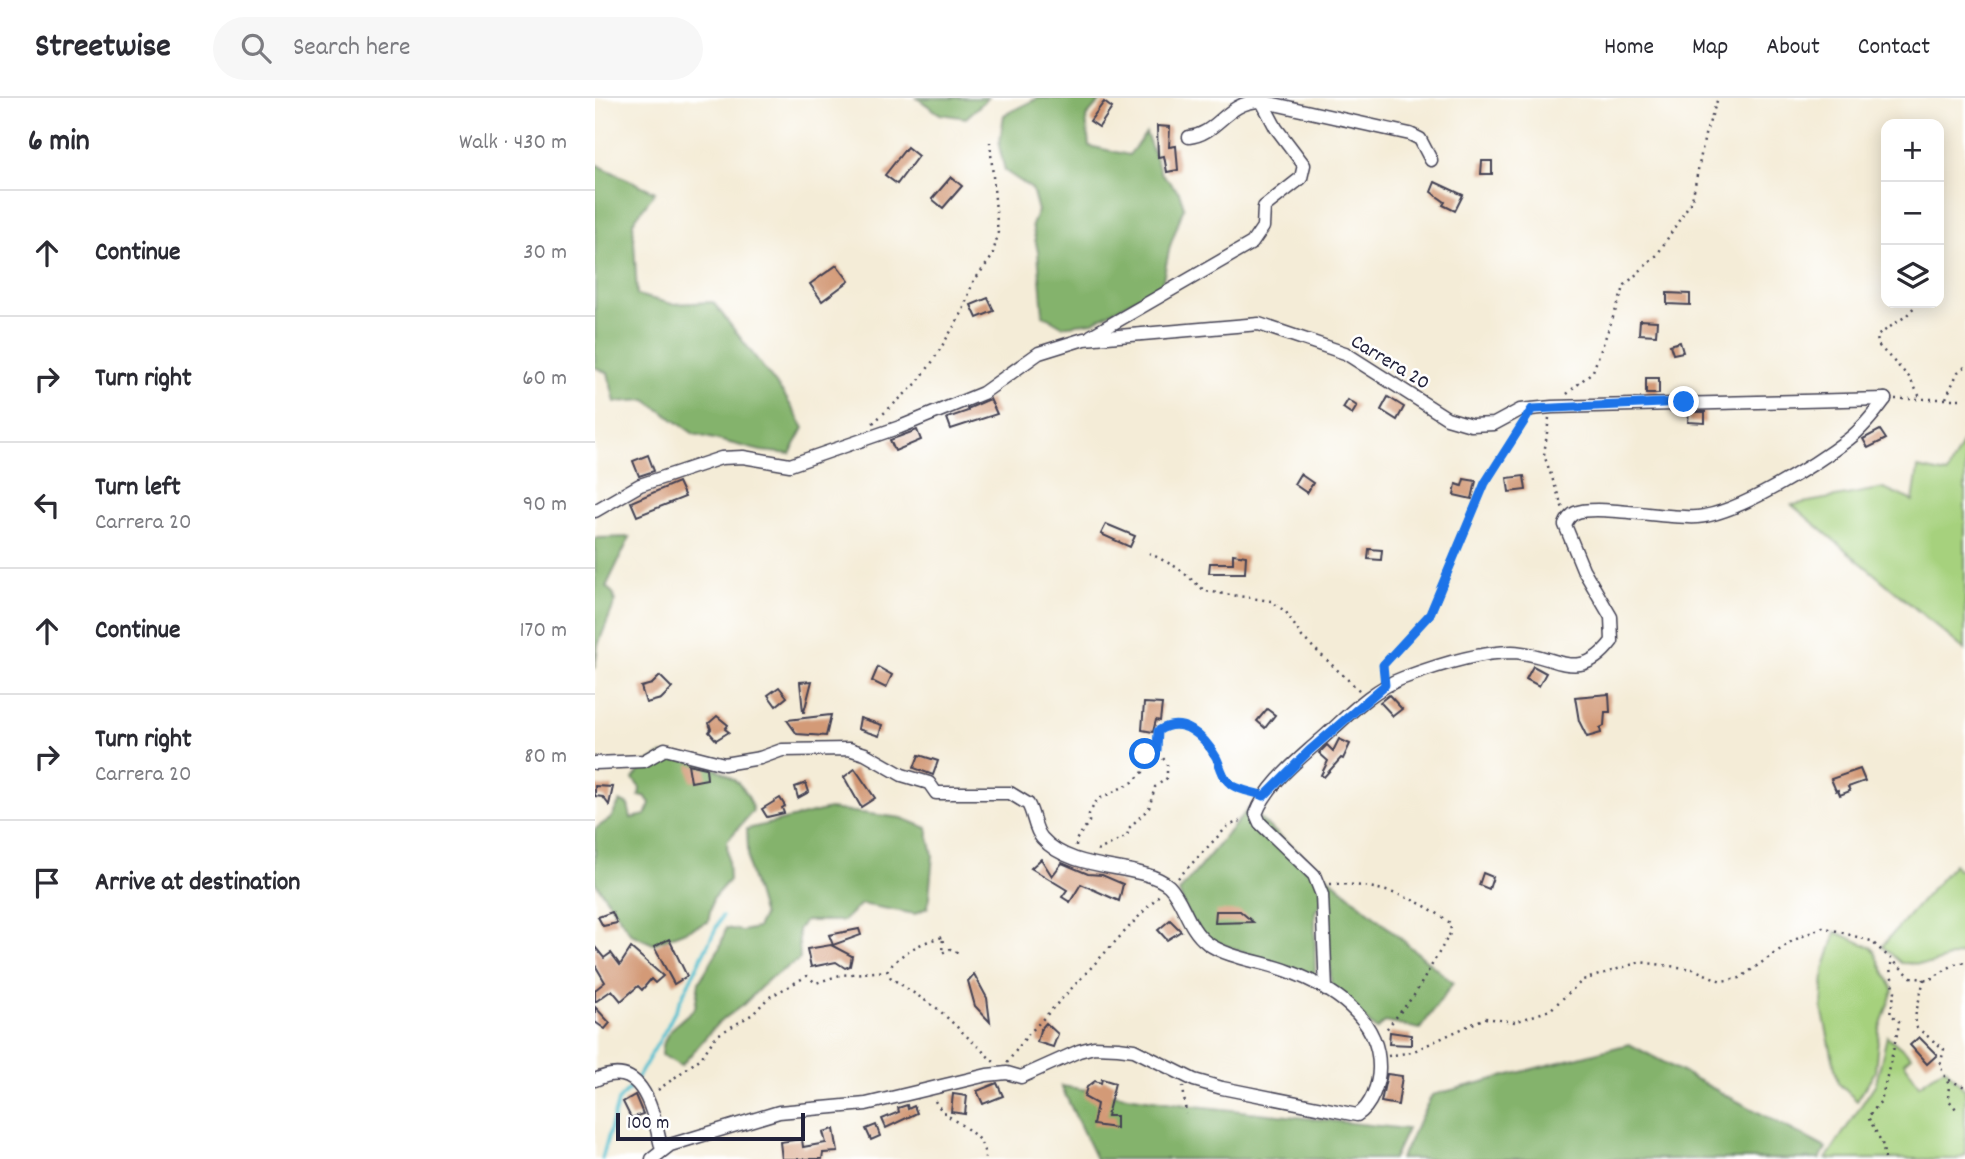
<!DOCTYPE html>
<meta charset="utf-8">
<style>
body{margin:0;font-family:Dekko,sans-serif;background:#f7f7f7;color:#2b2b33}
.controls{position:absolute;right:21px;top:21px;display:grid;overflow:hidden;border-radius:14px;box-shadow:0 4px 18px #0003}
.controls button{width:63px;height:63px;display:grid;place-items:center;padding:0;border:0;border-bottom:2px solid #e1e1e2;background:#fff;color:#2b2b33;font:35px sans-serif}
.scale{position:absolute;left:21px;bottom:18px;width:189px;box-sizing:border-box;padding-left:7px;border:4px solid #22223b;border-top:0;font-size:19px;line-height:24px;white-space:nowrap;color:#22223b;-webkit-text-stroke:5px #fff;paint-order:stroke}
.stop{position:absolute;width:21px;height:21px;margin:-16px;border:5px solid #1a73e8;border-radius:50%;background:#fff}
.stop.end{background:#1a73e8;border-color:#fff;box-shadow:0 2px 7px #0008}
.list{margin:0;padding:0;list-style:none}
h2{display:flex;justify-content:space-between;align-items:center;height:91px;margin:0;padding:0 28px;font-size:30px}
h2 small{font-size:23px;font-weight:400;color:#7c7c81}
.list li{display:grid;grid-template-columns:46px 1fr auto;gap:21px;align-items:center;box-sizing:border-box;height:126px;padding:0 28px;border-top:2px solid #e1e1e2}
.list b{display:block;font-size:26px;white-space:nowrap}
.list p{margin:0;font-size:23px;white-space:nowrap;color:#7c7c81}
.list em{font-size:23px;font-style:normal;color:#7c7c81}
.icon{flex:none;width:38px;height:38px;fill:none;stroke:currentColor;stroke-width:2;stroke-linecap:round;stroke-linejoin:round}
.map{position:relative;flex:none;width:1370px;height:1061px;overflow:hidden}
header{display:flex;align-items:center;gap:42px;box-sizing:border-box;height:98px;padding:0 35px;background:#fff;border-bottom:2px solid #e1e1e2}
header strong{font-size:33px}
nav{display:flex;gap:38px;margin-inline-start:auto;font-size:24px}
.search{width:490px;height:63px;background:#f7f7f7;display:flex;align-items:center;gap:18px;box-sizing:border-box;padding:0 24px;border-radius:38px;color:#7c7c81;font-size:26px}
main{display:flex}
aside{flex:1;background:#fff}
.map>svg:first-child{display:block}
.green{fill:#a6d17d;stroke:#647a5c;stroke-width:2}
.forest{fill:#84b36c;stroke:#536a54;stroke-width:2}
.lines{fill:none;stroke-linecap:round;stroke-linejoin:round}
.stream{stroke:#55c0d0;stroke-width:3.5}
.building{fill:#d39a77}
.minor-casing{stroke:#424052;stroke-width:15}
.path{stroke:#424052;stroke-width:2.5;stroke-dasharray:2 5;stroke-linecap:butt}
.minor{stroke:#fff;stroke-width:12}
.route{stroke:#1a73e8;stroke-width:9}
.labels{text-anchor:middle;stroke-width:5;stroke-linejoin:round;paint-order:stroke}
.street-label{font-size:21px;fill:#22223b;stroke:#fff}
</style>
<header>
<strong>Streetwise</strong>
<div class="search"><svg class="icon" aria-label="search" viewBox="0 0 24 24"><circle cx="10" cy="10" r="6"/><path d="M15 15l6 6"/></svg>Search here</div>
<nav><a>Home</a><a>Map</a><a>About</a><a>Contact</a></nav>
</header>
<main>
<aside>
<h2>6 min<small>Walk · 430 m</small></h2>
<ul class="list">
<li><svg class="icon" aria-label="ahead" viewBox="0 0 24 24"><path d="M12 20V5M6 11l6-6 6 6"/></svg><div><b>Continue</b></div><em>30 m</em></li>
<li><svg class="icon" aria-label="right" viewBox="0 0 24 24"><path d="M7 20v-9h11M14 6l5 5-5 5"/></svg><div><b>Turn right</b></div><em>60 m</em></li>
<li><svg class="icon" aria-label="left" viewBox="0 0 24 24"><path d="M17 20v-9H6M10 6l-5 5 5 5"/></svg><div><b>Turn left</b><p>Carrera 20</p></div><em>90 m</em></li>
<li><svg class="icon" aria-label="ahead" viewBox="0 0 24 24"><path d="M12 20V5M6 11l6-6 6 6"/></svg><div><b>Continue</b></div><em>170 m</em></li>
<li><svg class="icon" aria-label="right" viewBox="0 0 24 24"><path d="M7 20v-9h11M14 6l5 5-5 5"/></svg><div><b>Turn right</b><p>Carrera 20</p></div><em>80 m</em></li>
<li><svg class="icon" aria-label="arrive" viewBox="0 0 24 24"><path d="M6 21V4h12l-3 4 3 4H6"/></svg><div><b>Arrive at destination</b></div></li>
</ul>
</aside>
<div class="map">
<svg width="1370" height="1061" viewBox="0 0 1370 1061">
<rect width="100%" height="100%" fill="#fff"/>
<filter id="ink" filterUnits="userSpaceOnUse"><feTurbulence type="fractalNoise" baseFrequency=".0143" numOctaves="2"/><feDisplacementMap in="SourceGraphic" scale="14" xChannelSelector="R" yChannelSelector="G"/><feConvolveMatrix kernelMatrix="1 2 1 2 8 2 1 2 1" color-interpolation-filters="sRGB"/></filter>
<filter id="wash" filterUnits="userSpaceOnUse"><feTurbulence type="fractalNoise" baseFrequency=".00686" numOctaves="4" result="noise"/><feDisplacementMap in="SourceGraphic" scale="28" xChannelSelector="R" yChannelSelector="G"/><feGaussianBlur stdDeviation="1.57" result="paint"/><feColorMatrix in="noise" values="0 0 0 0 0 0 0 0 0 0 0 0 0 0 0 0 0 1.4 0 .05"/><feComposite in="paint" operator="in"/></filter>
<g filter="url(#wash)">
<rect width="100%" height="100%" fill="#f4ecd7"/>
<!-- green -->
<g class="green">
<path d="M1370,339V552L1197,407L1289,390L1318,403L1323,370L1352,376Z"/>
<path d="M1359,766L1364,772L1370,769V854L1336,866L1306,865L1287,848Z"/>
<path d="M1241,834L1278,850L1298,892L1284,932L1280,974L1262,1003L1243,985L1227,910L1229,872Z"/>
<path d="M1292,938L1316,958L1309,964L1324,987L1350,969L1370,992V1057L1362,1061H1231L1281,985Z"/>
</g>
<!-- forest -->
<g class="forest">
<path d="M322,0H393L371,20L345,16Z"/>
<path d="M443,0H508L491,19L494,48L534,57L551,35L566,75L584,94L589,109L575,148L567,186L498,224L467,228L448,217L443,154L437,127L443,113L437,91L410,73L404,48L409,17Z"/>
<path d="M0,66L60,94L38,124L42,197L77,206L118,204L190,298L209,330L195,356L166,353L99,336L51,302L20,304L13,275L0,269Z"/>
<path d="M35,439L11,489L18,495L20,504L3,547L0,571V440Z"/>
<path d="M67,656C103,664 150,671 158,713L132,743L134,782L118,800L113,824L58,846L36,836L0,784V731L16,720L25,703L33,707L36,720L51,717L55,705L50,698H44L45,690L38,681L49,667Z"/>
<path d="M234,711L307,720L332,730L338,757L333,809L320,816L266,806L248,823H210L203,831L205,861L174,881L149,906L122,926L86,968L67,957C67,934 84,924 100,910L104,884L125,849L131,830L147,833L162,830L168,818L154,771L152,731Z"/>
<path d="M653,711L858,885L825,931L790,924L781,932L736,889L732,802L736,788L720,814V881L615,842L593,819L584,794Z"/>
<path d="M1034,946L1231,1050L1225,1061H805L837,997Z"/>
<path d="M466,988L591,1007L812,1031L798,1061H501Z"/>
</g>
<g class="lines">
<!-- stream -->
<g class="stream">
<path d="M42,981L72,929L127,818"/>
<path d="M7,1061L23,1003L38,987"/>
</g>
</g>
<g id="blocks">
<!-- building -->
<g class="building">
<path d="M509,4L517,10L504,29L495,23Z"/>
<path d="M562,28L575,29L574,49L581,48L583,72L572,74L569,58L563,59Z"/>
<path d="M312,49L323,58L302,86L290,77Z"/>
<path d="M887,63H897V76H886Z"/>
<path d="M356,79L367,88L348,110L337,101Z"/>
<path d="M840,84L868,97L860,113L848,107L850,104L836,94Z"/>
<path d="M242,167L254,183L227,203L215,186Z"/>
<path d="M1072,195L1095,196V207L1072,206Z"/>
<path d="M393,200L399,213L382,220L376,207Z"/>
<path d="M1045,222L1062,223L1061,237L1044,236Z"/>
<path d="M1085,244L1088,254L1078,256L1075,247Z"/>
<rect x="1051" y="280" width="13" height="16"/>
<path d="M793,299L809,309L802,322L786,312Z"/>
<path d="M395,301L402,316L356,331L352,320L373,313L372,311Z"/>
<path d="M753,302L762,308L757,316L748,310Z"/>
<path d="M1094,314H1110V325L1093,324Z"/>
<path d="M322,332L326,342L300,353L295,342Z"/>
<path d="M1285,332L1291,341L1273,350L1268,341Z"/>
<path d="M53,357L59,373L44,378L38,363Z"/>
<path d="M705,376L718,385L712,395L699,386Z"/>
<path d="M929,378L931,392L914,394L912,380Z"/>
<path d="M869,381L881,383L877,401L859,397L861,386L867,388Z"/>
<path d="M83,384L90,399L42,418L36,404Z"/>
<path d="M511,426L540,438L535,449L506,436Z"/>
<path d="M774,451L787,452L786,462L773,461Z"/>
<path d="M638,456L651,458L650,475H614L615,465H638Z"/>
<path d="M938,568L951,575L944,588L931,581Z"/>
<path d="M283,569L297,577L291,590L277,583Z"/>
<path d="M65,578L77,590L66,601L51,605L46,589L57,586Z"/>
<path d="M217,583L209,614H208L205,584Z"/>
<path d="M184,589L192,599L181,608L173,597Z"/>
<path d="M1014,596L1015,614H1010L1009,628L1005,630L1006,635L992,639L984,623L980,599Z"/>
<path d="M794,597L807,611L798,618L785,604Z"/>
<path d="M549,605L567,606L565,623L561,622L558,634L547,632Z"/>
<path d="M672,611L680,617L670,630L662,623Z"/>
<path d="M236,617L231,638L202,636L192,622Z"/>
<path d="M122,618L133,627L130,631L134,634L121,642L114,634L116,631L114,625Z"/>
<path d="M265,620L287,627L284,638L263,631Z"/>
<path d="M744,641L755,646L748,661L746,660L729,679L726,677L733,663L724,655L732,647L738,653Z"/>
<path d="M324,657L343,663L338,677L319,670Z"/>
<path d="M93,666L111,670L112,681L96,684Z"/>
<path d="M260,671L280,700L266,709L249,679Z"/>
<path d="M1265,671L1270,683L1253,689L1255,693L1245,697L1243,692L1241,693L1236,681Z"/>
<path d="M211,685L214,694L203,700L200,689Z"/>
<path d="M0,688L18,689L14,707L8,699L0,698Z"/>
<path d="M185,700L190,708L187,710L189,715L172,719L167,711Z"/>
<path d="M446,761L457,778L467,765L493,776L507,777L528,786L524,803L486,786L475,804L467,799L472,792L436,770Z"/>
<path d="M888,775L898,779L894,791L884,787Z"/>
<path d="M621,813H645L658,824L620,825Z"/>
<path d="M17,814L22,825L8,828L3,819Z"/>
<path d="M575,822L586,833L572,842L563,832Z"/>
<path d="M264,831L266,837L238,847L234,837Z"/>
<path d="M74,841L92,878L79,886L59,849Z"/>
<path d="M236,847L257,858L255,868L250,870L241,864L216,869L212,851Z"/>
<path d="M0,849L9,860L16,855L25,867L36,850L68,878L60,885L56,881L47,892L43,888L26,903L17,892L0,904V892L10,884L0,867Z"/>
<path d="M379,876L392,900L395,924L380,908L373,883Z"/>
<path d="M0,909L15,925L10,931L0,924Z"/>
<path d="M451,925L463,936L458,949L442,944L445,932Z"/>
<path d="M795,934L816,937V947L794,946Z"/>
<path d="M1324,939L1342,957L1332,966L1315,947Z"/>
<path d="M792,976L807,978L803,1007L786,1004Z"/>
<path d="M507,981L520,985L512,1018H521V1030L498,1027L502,1006L489,999L492,989L500,983L506,985Z"/>
<path d="M402,985L408,998L388,1006L382,993Z"/>
<path d="M358,996L372,998L370,1016L356,1014Z"/>
<path d="M40,997L48,1016L36,1020L28,1004Z"/>
<path d="M312,1007L313,1011L319,1008L322,1015L291,1030L287,1021L304,1014L303,1010Z"/>
<path d="M281,1027L285,1038L276,1042L271,1031Z"/>
<path d="M239,1031L243,1054L228,1055L227,1061H187L185,1044L207,1041L208,1049L231,1045L228,1034Z"/>
</g>
</g>
</g>
<g filter="url(#ink)">
<use href="#blocks" fill-opacity="0" stroke="#424052" stroke-width="2"/>
<g class="lines">
<!-- minor casing -->
<g class="minor-casing">
<g id="minor">
<path d="M594,39C623,36 631,4 665,3L815,36L825,41L836,62"/>
<path d="M496,238L657,145L668,129L669,109L706,80L709,67L681,30L665,0"/>
<path d="M0,413L45,387L126,360L148,359L195,367L305,329L388,295L444,255L489,241L664,226L750,255L852,320L876,327L899,326L925,312L957,309L1290,301"/>
<path d="M0,665L49,663L70,651L129,666L165,660L187,652L254,651L270,656L307,677L334,685L341,695H415L433,706C439,716 439,731 447,740C478,776 547,764 574,788C589,803 592,830 612,845C635,861 667,863 693,873C736,889 785,919 784,970C784,986 776,1009 762,1017L627,990L599,982L539,952L523,950L499,949L484,953L426,979L412,975L392,977L271,1006L184,1014L75,1047L57,1061"/>
<path d="M731,892L727,797L719,777L665,725L661,716C671,688 701,664 723,644C749,622 775,592 808,580C840,568 882,554 917,554C960,555 983,588 1017,543L1016,519L988,471L970,427C972,422 974,418 980,415C1001,406 1073,421 1102,419C1143,416 1221,366 1254,341C1268,330 1279,316 1290,301"/>
<path d="M0,982C51,958 58,1018 67,1052"/>
</g>
</g>
<!-- path -->
<g class="path">
<path d="M1323,205L1311,218L1282,238L1283,247L1314,279L1326,301"/>
<path d="M972,296L998,273L1030,187L1062,157L1097,102L1110,37L1123,0"/>
<path d="M1351,300L1363,274L1370,269"/>
<path d="M1300,301H1370"/>
<path d="M954,320L949,357L968,411"/>
<path d="M278,325L321,286L336,266L367,215L378,184L397,159L403,136L395,44"/>
<path d="M554,455L583,470L610,493L676,503L691,514L707,539L765,593"/>
<path d="M789,577L788,567L835,516L890,385L929,324"/>
<path d="M481,748V742L494,724V716L502,702L538,684L548,674L550,656L560,652"/>
<path d="M502,753L532,738L534,730L554,710L560,689L572,680V665L562,653L563,633C575,625 588,626 600,633L638,688L661,694"/>
<path d="M583,780L633,728L650,721"/>
<path d="M735,786C776,785 823,798 855,825L856,834L820,896L789,934"/>
<path d="M292,873C305,855 326,844 348,839L347,855L355,851L366,856"/>
<path d="M1329,881L1320,919L1322,930L1349,951L1345,968L1354,987L1353,1001L1361,1011"/>
<path d="M793,958L817,954L890,920L920,924L955,912L988,882L1045,864L1098,871L1126,883L1145,880L1197,843L1228,829L1276,843L1316,879L1334,882L1360,866L1370,864"/>
<path d="M412,965L431,939L565,796"/>
<path d="M1354,982L1370,989"/>
<path d="M588,988L591,1016"/>
<path d="M63,992L106,960L121,938L158,916L173,900L212,878L221,885L245,877L292,873L296,880L343,911L399,964"/>
<path d="M340,1003C353,1027 390,1030 390,1061"/>
<path d="M1290,1061L1287,1045L1273,1019L1286,1003L1303,932L1304,923L1295,916L1300,893L1295,871L1297,862"/>
</g>
<!-- minor -->
<use href="#minor" class="minor"/>
</g>
</g>
<g class="lines" filter="url(#ink)">
<!-- route -->
<path class="route" d="M550,656L562,652L563,633C587,617 609,638 621,659C626,668 627,680 637,687C646,693 659,694 669,698L714,653L790,587L788,567L835,516L890,385L937,311L1089,304"/>
</g>
<g class="labels">
<!-- street labels -->
<g class="street-label">
<text transform="translate(796 263) rotate(31)" y="7">Carrera 20</text>
</g>
</g>
</svg>
<div class="controls">
<button>+</button>
<button>−</button>
<button><svg class="icon" aria-label="layers" viewBox="0 0 24 24"><path d="M12 4l9 5-9 5-9-5zM3 14l9 5 9-5"/></svg></button>
</div>
<div class="scale">100 m</div>
<div class="stop" style="left:550px;top:656px"></div>
<div class="stop end" style="left:1089px;top:304px"></div>
</div>
</main>
